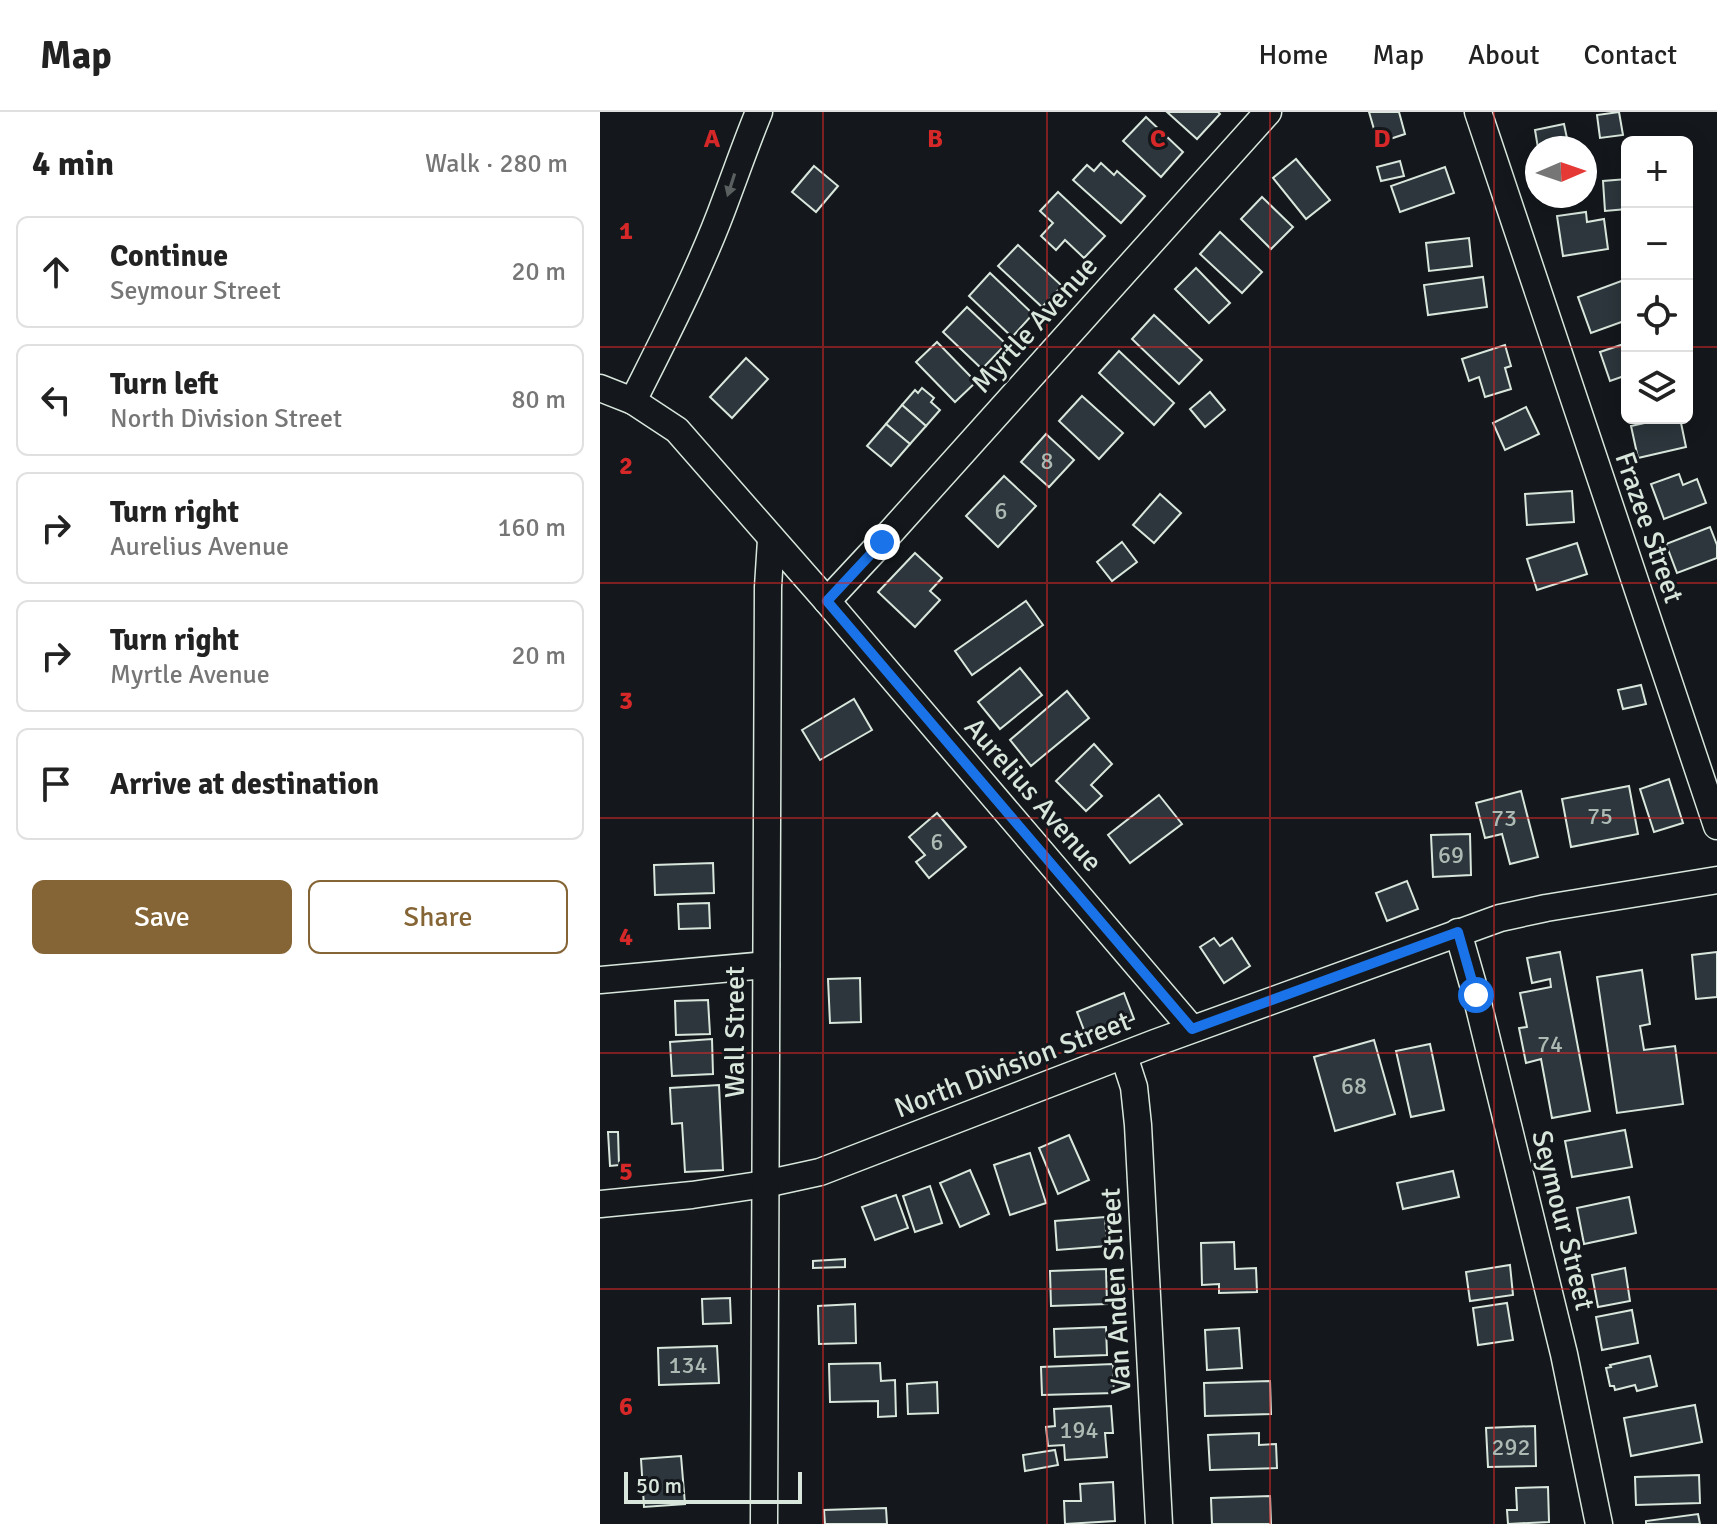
<!DOCTYPE html>
<meta charset="utf-8">
<style>
body{margin:0;font-family:Signika,sans-serif;background:#f2f2f2;color:#222}
.controls{position:absolute;right:24px;top:24px;display:grid;overflow:hidden;border-radius:12px;box-shadow:0 4px 20px #0003}
.controls button{width:72px;height:72px;display:grid;place-items:center;padding:0;border:0;border-bottom:2px solid #e0e0e0;background:#fff;color:#222;font:40px sans-serif}
.compass{position:absolute;left:925px;top:24px;width:72px;height:72px;border-radius:50%;background:#fff;box-shadow:0 4px 20px #0003;rotate:88deg}
.scale{position:absolute;left:24px;bottom:20px;width:178px;box-sizing:border-box;padding-left:8px;border:4px solid #d8e6dc;border-top:0;font-size:22px;line-height:28px;white-space:nowrap;color:#d8e6dc;-webkit-text-stroke:6px #14181c;paint-order:stroke}
.stop{position:absolute;width:24px;height:24px;margin:-18px;border:6px solid #1a73e8;border-radius:50%;background:#fff}
.stop.end{background:#1a73e8;border-color:#fff;box-shadow:0 2px 8px #0008}
.list{margin:0;padding:0;list-style:none}
h2{display:flex;justify-content:space-between;align-items:center;height:104px;margin:0;padding:0 32px;font-size:34px}
h2 small{font-size:26px;font-weight:400;color:#767676}
.list li{display:grid;grid-template-columns:52px 1fr auto;gap:24px;align-items:center;box-sizing:border-box;height:112px;margin:0 16px 16px;padding:0 16px;border:2px solid #e0e0e0;border-radius:12px}
.list b{display:block;font-size:30px;white-space:nowrap}
.list p{margin:0;font-size:26px;white-space:nowrap;color:#767676}
.list em{font-size:26px;font-style:normal;color:#767676}
.actions{display:flex;gap:16px;padding:24px 32px}
.actions a{flex:1;padding:18px 0;border:2px solid #856535;border-radius:12px;text-align:center;font-size:28px;color:#856535}
.actions .main{background:#856535;color:#fff}
.icon{flex:none;width:44px;height:44px;fill:none;stroke:currentColor;stroke-width:2;stroke-linecap:round;stroke-linejoin:round}
.map{position:relative;flex:none;width:1117px;height:1412px;overflow:hidden}
header{display:flex;align-items:center;gap:48px;box-sizing:border-box;height:112px;padding:0 40px;background:#fff;border-bottom:2px solid #e0e0e0}
header strong{font-size:38px}
nav{display:flex;gap:44px;margin-inline-start:auto;font-size:28px}
main{display:flex}
aside{flex:1;background:#fff}
.map>svg:first-child{display:block}
.building{fill:#2c363c;stroke:#d8e6dc;stroke-width:2}
.lines{fill:none;stroke-linecap:round;stroke-linejoin:round}
.minor-casing{stroke:#d8e6dc;stroke-width:29}
.minor{stroke:#14181c;stroke-width:26}
.oneway{fill:#59605f}
.route{stroke:#1a73e8;stroke-width:10}
.grid{fill:none;stroke:#d62828;stroke-width:2;stroke-opacity:0.55}
.labels{text-anchor:middle;stroke-width:6;stroke-linejoin:round;paint-order:stroke}
.number-label{font-size:24px;fill:#adbab4}
.street-label{font-size:28px;fill:#d8e6dc;stroke:#14181c}
.grid-label{font-size:26px;text-anchor:middle;font-weight:bold;fill:#d62828;stroke:#14181c;stroke-width:6;stroke-linejoin:round;paint-order:stroke}
</style>
<header>
<strong>Map</strong>
<nav><a>Home</a><a>Map</a><a>About</a><a>Contact</a></nav>
</header>
<main>
<aside>
<h2>4 min<small>Walk · 280 m</small></h2>
<ul class="list">
<li><svg class="icon" aria-label="ahead" viewBox="0 0 24 24"><path d="M12 20V5M6 11l6-6 6 6"/></svg><div><b>Continue</b><p>Seymour Street</p></div><em>20 m</em></li>
<li><svg class="icon" aria-label="left" viewBox="0 0 24 24"><path d="M17 20v-9H6M10 6l-5 5 5 5"/></svg><div><b>Turn left</b><p>North Division Street</p></div><em>80 m</em></li>
<li><svg class="icon" aria-label="right" viewBox="0 0 24 24"><path d="M7 20v-9h11M14 6l5 5-5 5"/></svg><div><b>Turn right</b><p>Aurelius Avenue</p></div><em>160 m</em></li>
<li><svg class="icon" aria-label="right" viewBox="0 0 24 24"><path d="M7 20v-9h11M14 6l5 5-5 5"/></svg><div><b>Turn right</b><p>Myrtle Avenue</p></div><em>20 m</em></li>
<li><svg class="icon" aria-label="arrive" viewBox="0 0 24 24"><path d="M6 21V4h12l-3 4 3 4H6"/></svg><div><b>Arrive at destination</b></div></li>
</ul>
<div class="actions"><a class="main">Save</a><a>Share</a></div>
</aside>
<div class="map">
<svg width="1117" height="1412" viewBox="0 0 1117 1412">
<rect width="100%" height="100%" fill="#14181c"/>
<!-- building -->
<g class="building">
<path d="M567,0H618L620,2L597,27Z"/>
<path d="M769,0H800H799L805,22L778,31Z"/>
<path d="M1019,0L1023,23L1000,26L997,3Z"/>
<path d="M546,5L583,40L561,65L523,29Z"/>
<path d="M964,12L969,36H938L935,18Z"/>
<path d="M696,47L730,88L706,107L673,66Z"/>
<path d="M800,49L804,64L781,69L777,55Z"/>
<path d="M501,51L514,63L517,59L545,84L521,111L473,68L487,53L494,59Z"/>
<path d="M214,54L238,74L216,100L192,80Z"/>
<path d="M845,55L854,81L800,100L791,74Z"/>
<path d="M1027,67V97L1005,99L1003,69Z"/>
<path d="M458,80L505,124L484,146L465,128L456,138L441,124L453,111L440,99Z"/>
<path d="M662,85L693,115L671,137L641,107Z"/>
<path d="M986,100L987,110L1004,107L1008,137L963,144L957,104Z"/>
<path d="M620,120L662,160L642,181L600,142Z"/>
<path d="M869,126L872,154L829,159L826,131Z"/>
<path d="M418,133L462,174L442,195L398,154Z"/>
<path d="M596,156L630,191L609,211L575,177Z"/>
<path d="M390,161L433,202L412,225L369,184Z"/>
<path d="M883,165L887,195L828,203L824,173Z"/>
<path d="M1024,168L1027,175V208L991,221L978,185Z"/>
<path d="M367,195L406,232L382,257L343,220Z"/>
<path d="M554,203L602,248L579,272L532,227Z"/>
<path d="M337,230L376,270L355,290L316,250Z"/>
<path d="M1027,231V263L1010,269L1000,240Z"/>
<path d="M905,233L911,254L905,256L911,277L885,285L879,265L869,269L862,247Z"/>
<path d="M519,239L574,291L554,313L499,261Z"/>
<path d="M146,246L168,267L132,306L110,285Z"/>
<path d="M322,276L334,286L331,290L340,298L326,314L302,293L315,278L318,281Z"/>
<path d="M610,280L625,298L605,315L590,297Z"/>
<path d="M482,284L523,321L499,347L459,309Z"/>
<path d="M302,293L326,314L310,332L286,312Z"/>
<path d="M926,295L939,322L905,338L893,311Z"/>
<path d="M1067,306H1080L1086,335L1038,346L1031,314Z"/>
<path d="M286,312L310,332L291,354L267,334Z"/>
<path d="M446,322L474,348L449,375L421,350Z"/>
<path d="M1079,362L1083,373L1097,367L1106,391L1064,407L1051,372Z"/>
<path d="M404,364L436,394L398,435L366,404Z"/>
<path d="M972,379L974,410L927,413L925,382Z"/>
<path d="M560,382L581,401L554,431L533,413Z"/>
<path d="M1110,415L1117,433V446L1077,461L1066,432Z"/>
<path d="M522,430L537,450L512,469L497,450Z"/>
<path d="M977,431L987,462L937,478L927,447Z"/>
<path d="M315,441L342,466L330,479L340,488L315,515L278,480Z"/>
<path d="M426,489L443,513L372,563L355,539Z"/>
<path d="M420,556L442,583L400,617L378,590Z"/>
<path d="M1041,573L1046,592L1023,597L1018,578Z"/>
<path d="M467,579L489,606L431,654L410,628Z"/>
<path d="M254,587L272,618L220,648L202,618Z"/>
<path d="M494,632L512,652L491,673L502,684L486,699L456,669Z"/>
<path d="M1069,667L1083,711L1054,720L1040,677Z"/>
<path d="M1029,674L1038,722L971,735L962,687Z"/>
<path d="M921,679L938,745L910,752L902,722L885,726L876,691Z"/>
<path d="M559,683L582,712L530,751L508,723Z"/>
<path d="M337,701L366,735L329,766L316,750L325,743L309,725Z"/>
<path d="M870,722L871,763L833,765L831,723Z"/>
<path d="M113,751L114,781L55,783L54,753Z"/>
<path d="M807,769L818,797L787,809L776,781Z"/>
<path d="M109,791L110,816L79,817L78,792Z"/>
<path d="M614,826L620,834L632,826L650,854L624,871L600,835Z"/>
<path d="M960,840L990,999L952,1006L941,947L926,951L919,916L927,915L920,881L951,875L950,867L932,871L927,846Z"/>
<path d="M1117,840V885L1096,887L1092,843Z"/>
<path d="M1042,858L1050,912L1040,914L1044,938L1075,934L1083,992L1017,1001L997,865Z"/>
<path d="M260,866L261,910L230,911L228,867Z"/>
<path d="M524,881L534,907L487,926L477,900Z"/>
<path d="M108,888L110,922L76,923L75,889Z"/>
<path d="M112,927L113,962L72,964L70,930Z"/>
<path d="M774,928L795,1002L735,1019L714,945Z"/>
<path d="M830,932L844,998L811,1005L796,939Z"/>
<path d="M119,973L123,1058L85,1060L82,1011L72,1012L70,976Z"/>
<path d="M1025,1018L1032,1055L972,1065L965,1029Z"/>
<path d="M8,1020H18L19,1053L10,1054Z"/>
<path d="M469,1023L489,1068L458,1082L439,1036Z"/>
<path d="M430,1041L446,1091L410,1103L394,1053Z"/>
<path d="M370,1058L389,1102L360,1115L340,1071Z"/>
<path d="M853,1059L859,1085L803,1097L797,1071Z"/>
<path d="M330,1074L342,1111L315,1120L303,1084Z"/>
<path d="M296,1083L308,1116L275,1128L262,1095Z"/>
<path d="M1029,1085L1036,1121L984,1132L977,1096Z"/>
<path d="M505,1105L507,1134L457,1138L455,1109Z"/>
<path d="M634,1130L635,1157L656,1156L657,1180L619,1181V1172L602,1173L601,1131Z"/>
<path d="M245,1147V1155L213,1156V1149Z"/>
<path d="M910,1153L913,1183L870,1189L866,1160Z"/>
<path d="M1025,1156L1030,1189L998,1195L992,1163Z"/>
<path d="M506,1157L507,1192L451,1194L450,1159Z"/>
<path d="M130,1186L131,1211L103,1212L102,1187Z"/>
<path d="M907,1191L913,1228L878,1233L873,1196Z"/>
<path d="M255,1192L256,1231L219,1232L218,1194Z"/>
<path d="M1032,1198L1038,1231L1002,1238L996,1205Z"/>
<path d="M506,1215L507,1243L455,1245L454,1217Z"/>
<path d="M639,1216L642,1256L607,1258L605,1218Z"/>
<path d="M117,1234L119,1271L59,1273L58,1236Z"/>
<path d="M1050,1244L1057,1274L1037,1279L1035,1273L1015,1278L1014,1274H1010L1006,1256L1011,1255L1010,1253Z"/>
<path d="M280,1251L281,1269L295,1268L296,1304L278,1305V1289L230,1290L229,1252Z"/>
<path d="M513,1252L514,1281L442,1283L441,1255Z"/>
<path d="M670,1269L671,1302L605,1304L604,1271Z"/>
<path d="M337,1270L338,1301L308,1302L307,1272Z"/>
<path d="M1095,1293L1102,1330L1031,1344L1024,1306Z"/>
<path d="M511,1294L513,1321H505L507,1345L465,1348L464,1333L448,1334L446,1315L455,1314L454,1297Z"/>
<path d="M935,1314L936,1354L888,1355L886,1316Z"/>
<path d="M659,1321V1333L676,1332L677,1356L610,1358L608,1323Z"/>
<path d="M455,1338L458,1353L425,1359L423,1343Z"/>
<path d="M81,1344L85,1392L44,1395L41,1347Z"/>
<path d="M1099,1363L1100,1391L1036,1393L1035,1365Z"/>
<path d="M513,1370L515,1409L465,1412L464,1389H481L480,1372Z"/>
<path d="M948,1375L949,1410L908,1412L907,1398H917L916,1376Z"/>
<path d="M670,1384L671,1412H612L611,1386Z"/>
<path d="M286,1396L287,1412H225L224,1398Z"/>
<path d="M1098,1402L1100,1412H1046V1409Z"/>
</g>
<g class="lines">
<!-- minor casing -->
<g class="minor-casing">
<g id="minor">
<path d="M878,0L1117,714"/>
<path d="M0,276L33,289L77,318L227,489L592,917"/>
<path d="M33,289C66,223 101,156 126,87C137,58 147,29 159,0"/>
<path d="M227,489L282,430L668,0"/>
<path d="M858,820L876,883L964,1242L999,1412"/>
<path d="M0,868L166,853"/>
<path d="M524,944L534,975L538,1013L559,1412"/>
<path d="M0,1092L92,1083L165,1072L220,1060L555,931L900,806L946,796L1117,768"/>
<path d="M164,1412L168,475L171,428"/>
</g>
</g>
<!-- minor -->
<use href="#minor" class="minor"/>
</g>
<!-- one-way arrows -->
<defs><path id="oneway-solid" d="M-6-.8H1V-3.2L6.5 0L1 3.2V.8H-6Z" transform="scale(2)"/></defs>
<use class="oneway" href="#oneway-solid" transform="translate(131 73) rotate(108)"/>
<g class="lines">
<!-- route -->
<path class="route" d="M282,430L227,489L592,917L858,820L876,883"/>
</g>
<!-- grid -->
<path class="grid" d="M223,0V1412M447,0V1412M670,0V1412M894,0V1412M0,235H1027M1087,235H1117M0,471H1117M0,706H1117M0,941H1117M0,1177H1117"/>
<g class="labels">
<!-- number labels -->
<g class="number-label">
<text x="447" y="357">8</text>
<text x="401" y="407">6</text>
<text x="1000" y="712">75</text>
<text x="904" y="714">73</text>
<text x="337" y="738">6</text>
<text x="851" y="751">69</text>
<text x="950" y="940">74</text>
<text x="754" y="982">68</text>
<text x="88" y="1261">134</text>
<text x="479" y="1326">194</text>
<text x="911" y="1343">292</text>
</g>
<!-- street labels -->
<g class="street-label">
<text transform="translate(434 212) rotate(-48)" y="10">Myrtle Avenue</text>
<text transform="translate(1050 415) rotate(71)" y="10">Frazee Street</text>
<text transform="translate(434 682) rotate(49)" y="10">Aurelius Avenue</text>
<text transform="translate(134 920) rotate(-90)" y="10">Wall Street</text>
<text transform="translate(412 952) rotate(-21)" y="10">North Division Street</text>
<text transform="translate(964 1108) rotate(76)" y="10">Seymour Street</text>
<text transform="translate(515 1179) rotate(-93)" y="10">Van Anden Street</text>
</g>
</g>
<g class="grid-label">
<text x="112" y="35">A</text>
<text x="335" y="35">B</text>
<text x="558" y="35">C</text>
<text x="782" y="35">D</text>
<text x="26" y="127">1</text>
<text x="26" y="362">2</text>
<text x="26" y="597">3</text>
<text x="26" y="833">4</text>
<text x="26" y="1068">5</text>
<text x="26" y="1303">6</text>
</g>
</svg>
<div class="controls">
<button>+</button>
<button>−</button>
<button><svg class="icon" aria-label="locate" viewBox="0 0 24 24"><circle cx="12" cy="12" r="6"/><path d="M12 2v4M12 18v4M2 12h4M18 12h4"/></svg></button>
<button><svg class="icon" aria-label="layers" viewBox="0 0 24 24"><path d="M12 4l9 5-9 5-9-5zM3 14l9 5 9-5"/></svg></button>
</div>
<svg class="compass" viewBox="-18 -18 36 36"><path d="M0-13l5 13h-10z" fill="#e53935"/><path d="M0 13l5-13h-10z" fill="#767676"/></svg>
<div class="scale">50 m</div>
<div class="stop" style="left:876px;top:883px"></div>
<div class="stop end" style="left:282px;top:430px"></div>
</div>
</main>
